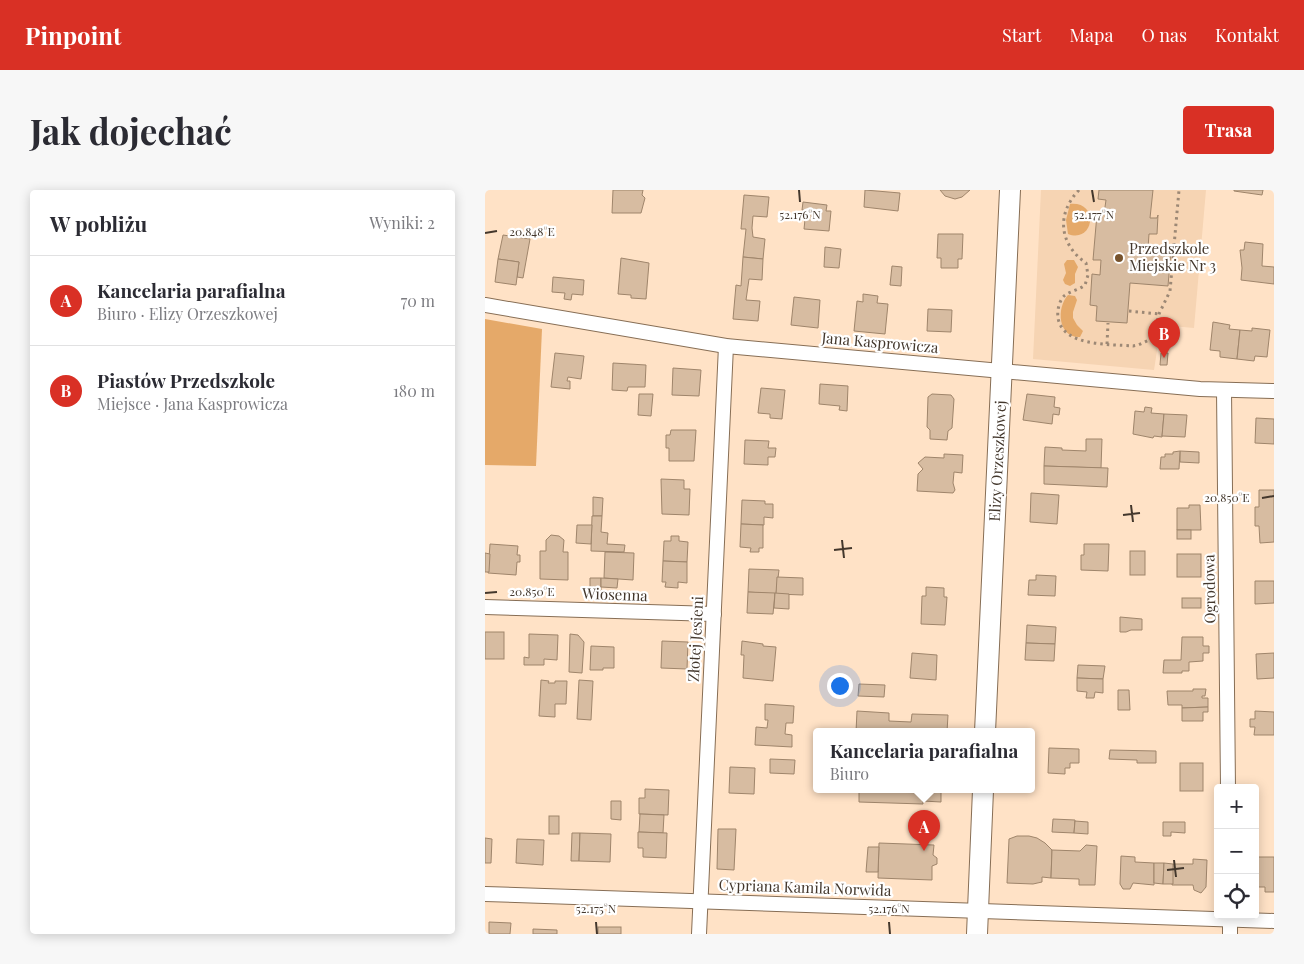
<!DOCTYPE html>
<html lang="pl">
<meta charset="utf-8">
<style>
body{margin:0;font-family:"Playfair Display",serif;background:#f7f7f7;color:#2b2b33}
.controls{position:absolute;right:15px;bottom:15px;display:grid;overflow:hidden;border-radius:5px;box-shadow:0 2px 12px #0003}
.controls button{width:45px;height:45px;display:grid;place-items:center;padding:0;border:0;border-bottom:1px solid #e1e1e2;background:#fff;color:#2b2b33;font:25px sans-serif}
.you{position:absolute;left:354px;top:495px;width:18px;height:18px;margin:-12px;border:4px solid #fff;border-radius:50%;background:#1a73e8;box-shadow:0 0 0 8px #1a73e833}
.badge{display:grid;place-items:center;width:32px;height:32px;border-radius:50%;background:#d93025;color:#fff;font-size:16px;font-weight:700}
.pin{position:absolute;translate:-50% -41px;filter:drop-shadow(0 1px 2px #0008)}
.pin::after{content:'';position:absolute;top:26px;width:18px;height:15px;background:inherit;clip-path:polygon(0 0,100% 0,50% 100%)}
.popup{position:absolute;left:328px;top:538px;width:222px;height:65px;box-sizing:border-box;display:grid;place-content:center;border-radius:5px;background:#fff;filter:drop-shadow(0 1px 4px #0005);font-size:16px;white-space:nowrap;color:#7c7c81}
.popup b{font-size:19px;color:#2b2b33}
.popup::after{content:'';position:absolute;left:50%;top:100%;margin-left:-10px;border:10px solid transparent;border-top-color:#fff}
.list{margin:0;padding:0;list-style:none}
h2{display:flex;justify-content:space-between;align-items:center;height:65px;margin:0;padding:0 20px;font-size:21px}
h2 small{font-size:16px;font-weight:400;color:#7c7c81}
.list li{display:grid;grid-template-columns:32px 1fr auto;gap:15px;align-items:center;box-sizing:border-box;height:90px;padding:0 20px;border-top:1px solid #e1e1e2}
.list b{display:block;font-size:19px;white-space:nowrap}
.list p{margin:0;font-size:16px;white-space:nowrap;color:#7c7c81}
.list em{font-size:16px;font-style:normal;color:#7c7c81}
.icon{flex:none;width:28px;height:28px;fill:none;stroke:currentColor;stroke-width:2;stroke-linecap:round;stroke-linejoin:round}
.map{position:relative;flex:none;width:789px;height:744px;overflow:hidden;border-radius:5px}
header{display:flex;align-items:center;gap:30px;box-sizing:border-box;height:70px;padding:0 25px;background:#d93025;color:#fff}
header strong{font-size:24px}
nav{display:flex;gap:28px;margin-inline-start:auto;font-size:18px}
.intro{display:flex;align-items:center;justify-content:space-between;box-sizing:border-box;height:120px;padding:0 30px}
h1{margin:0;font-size:35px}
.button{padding:12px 22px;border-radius:5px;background:#d93025;color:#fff;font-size:18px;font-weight:700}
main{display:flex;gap:30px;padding:0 30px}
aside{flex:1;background:#fff;border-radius:5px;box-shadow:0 2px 12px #0003}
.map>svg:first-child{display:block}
.built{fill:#f6d4b3}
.green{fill:#e5a969}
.building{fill:#d7bca1;stroke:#9f856b}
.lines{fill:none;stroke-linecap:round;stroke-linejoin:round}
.street-casing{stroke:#876e55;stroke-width:16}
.secondary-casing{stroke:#876e55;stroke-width:22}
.path{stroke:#9c8875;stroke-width:3;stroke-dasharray:2.5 4;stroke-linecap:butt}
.street{stroke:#fff;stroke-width:14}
.secondary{stroke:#fff;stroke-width:20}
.ticks{fill:none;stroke:#43372c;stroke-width:2}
.poi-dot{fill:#77532d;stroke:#fff;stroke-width:2}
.labels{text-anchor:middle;stroke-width:4.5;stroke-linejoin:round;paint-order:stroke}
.poi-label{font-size:15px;fill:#43372c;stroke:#fff;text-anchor:start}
.street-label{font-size:15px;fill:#43372c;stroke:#fff}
.ticks-label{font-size:12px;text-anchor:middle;fill:#43372c;stroke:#fff;stroke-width:4.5;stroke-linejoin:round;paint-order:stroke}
</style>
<header>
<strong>Pinpoint</strong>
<nav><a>Start</a><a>Mapa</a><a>O nas</a><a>Kontakt</a></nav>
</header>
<div class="intro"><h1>Jak dojechać</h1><a class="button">Trasa</a></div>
<main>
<aside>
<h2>W pobliżu<small>Wyniki: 2</small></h2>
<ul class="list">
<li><span class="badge">A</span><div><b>Kancelaria parafialna</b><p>Biuro · Elizy Orzeszkowej</p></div><em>70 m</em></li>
<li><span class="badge">B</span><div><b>Piastów Przedszkole</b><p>Miejsce · Jana Kasprowicza</p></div><em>180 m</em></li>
</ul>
</aside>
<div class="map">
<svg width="789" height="744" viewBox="0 0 789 744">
<rect width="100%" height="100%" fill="#ffe2c6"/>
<!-- built -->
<path class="built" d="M556,0H721L709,138L676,135L669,180L548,169Z"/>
<!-- green -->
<g class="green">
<path d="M585,14C615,11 609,54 583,44L581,30Z"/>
<path d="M582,70H589L593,77L590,84V93L585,96L580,94L578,90L581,83L579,74Z"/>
<path d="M583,105L590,106L592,110L588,122V128L592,135L598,141L595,147C573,148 571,118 583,105Z"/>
<path d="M0,129L57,139L51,276L0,275Z"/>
</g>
<!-- building -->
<g class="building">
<path d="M128,0H158L157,5L160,8L156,23H127Z"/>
<path d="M380,0L415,3L413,21L379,17Z"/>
<path d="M455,0H485L477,7L470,9L460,6Z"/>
<path d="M614,0H668L665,28H672L673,25L672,44H664L663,58L686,60L683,96L645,93L642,133L611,131L612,116L605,115L607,84L615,85L616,70H608L612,24H619L621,10L613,9Z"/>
<path d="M749,0H778L777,5L749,1Z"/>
<path d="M259,5L284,7L282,27L268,26L267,38L268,47L280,49L278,69L258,67L261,39H256Z"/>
<path d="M318,12L342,15L341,21H346L344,41L319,39L321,20H317Z"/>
<path d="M453,44H478L477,69H473V78H456V68H452Z"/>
<path d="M18,45L45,49L38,88L32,87L34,72L13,69Z"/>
<path d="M760,52L778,54L777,76L789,77V94L756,90L757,78L755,60H759Z"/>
<path d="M340,57L356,59L354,78L339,77Z"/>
<path d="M258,67L278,69L277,90L264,89L261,110L275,111L273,131L248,129L251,95L256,96Z"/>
<path d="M136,68L164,73L161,109L146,108V105L133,104Z"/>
<path d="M13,69L34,72L31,95L10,92Z"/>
<path d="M407,76L417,77L416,96L405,95Z"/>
<path d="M68,87L99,90L98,105L87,104L86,110L79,109L80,103L67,102Z"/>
<path d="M378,104L393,106L392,113L403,114L400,144L369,141L372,111L378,112Z"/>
<path d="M309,107L335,110L333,138L306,135Z"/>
<path d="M443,119L467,120L466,142L442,141Z"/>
<path d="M728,132L745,135L744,139L755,140L752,169L735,167V161L725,160Z"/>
<path d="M767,138L785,140L782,167L770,166L769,171L752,169L755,140L767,141Z"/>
<path d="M70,163L99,166L96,189L83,187L82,191H85V199L66,197Z"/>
<path d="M676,163H683L682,175H675Z"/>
<path d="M128,173L161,175L160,197H143L142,201L127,200Z"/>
<path d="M188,178L216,180L214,206L187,205Z"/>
<path d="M335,194L363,196L362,221L354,220L355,216L334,214Z"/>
<path d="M276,198L300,200L297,229L285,228V224L273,223Z"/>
<path d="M154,204H168L166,226L153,225Z"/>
<path d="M447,204L466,205L469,209L467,238L463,241L462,250L445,249V240L442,237L443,207Z"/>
<path d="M542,204L570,207L569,217L575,218L574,225L568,224L567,234L538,230Z"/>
<path d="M660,217L667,218L666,223L679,224L677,247L669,246L668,248L648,244L650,221L659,222Z"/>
<path d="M679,224L702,225L700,247L677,246Z"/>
<path d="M771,228L789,229V254L770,253Z"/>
<path d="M186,240H211L209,271H184V258H181V245H185Z"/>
<path d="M601,249H617L616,278L559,276L560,257L577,258V260L601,261Z"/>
<path d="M260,250L284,251L283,258H291L290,267H283V275L259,274Z"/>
<path d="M695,261L714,262V273L695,272Z"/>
<path d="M695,261L694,279H675L676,267H680V264H688V262Z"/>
<path d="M459,264L478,265L477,283L469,282L468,293L470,300L468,303L432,301L433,284L438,279L433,273L440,267L459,268Z"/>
<path d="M559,276L623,278L622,297L559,294Z"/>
<path d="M176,289L199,290V299H205L204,325L177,324Z"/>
<path d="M774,300H789V352L775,353L774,336H770V317H774Z"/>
<path d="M546,303L574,305L572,334L545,332Z"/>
<path d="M108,307L118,308L117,326H108Z"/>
<path d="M257,310L280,311V314H288V328L279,327V335L256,334Z"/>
<path d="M704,315H715L716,340H692V318H704Z"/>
<path d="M107,326H117L116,342L123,343L122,354L140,355L139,362L106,361Z"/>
<path d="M256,334L278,335V358H274V362H265L266,358L255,357Z"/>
<path d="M92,335H107L106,354L91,353Z"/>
<rect x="692" y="340" width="14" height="9"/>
<path d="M66,345L74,346L79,350L78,362H83V390L55,389V361H61V350Z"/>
<path d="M186,346H194V351L203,352L202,372L178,371L179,351H186Z"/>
<path d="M5,354L33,356L32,365H35V372H32L31,385L3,383Z"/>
<path d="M599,354H624L623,381L596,380V365H599Z"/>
<rect x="645" y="361" width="15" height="24"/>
<path d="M120,362L149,363L148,390L119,388Z"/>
<path d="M0,363L5,364L4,382H0Z"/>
<rect x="692" y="364" width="24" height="23"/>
<path d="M178,371L202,372V393L193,392V398L180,397L181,392H177Z"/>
<path d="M264,379L294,380L291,404L263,402Z"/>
<path d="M551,385L571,386L570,406L543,405L544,390H551Z"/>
<path d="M292,387L318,388V405L291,404Z"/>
<path d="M105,388H116V404L105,403Z"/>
<path d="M116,388L133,389L132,398L116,397Z"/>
<path d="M770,391H789V413L770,414Z"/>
<path d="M441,397L459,398V407H462L460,435L436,434L437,406H441Z"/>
<path d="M263,402L290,403L288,424L262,423Z"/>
<path d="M290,403L304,404V419L289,418Z"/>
<rect x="697" y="408" width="19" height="10"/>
<path d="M635,427L657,429V440H646L641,442H635Z"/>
<path d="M542,435L571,437L570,454L541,453Z"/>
<rect x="0" y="442" width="19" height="27"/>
<path d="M44,444L73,445L72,470L59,469V475H39V467L44,468Z"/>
<path d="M85,444L93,445L99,452L97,483L84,482Z"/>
<path d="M697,447H718V456H724V463H718V471L704,472V481H697V483H678L679,470H696Z"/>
<path d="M177,451L203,452L202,479L176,478Z"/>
<path d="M257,451L278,454V456L291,457L288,491L258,488L259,465H256Z"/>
<path d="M541,453L570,454L569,471L540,470Z"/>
<path d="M106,456L129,457V478H118V480H105Z"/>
<path d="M427,463L452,465L451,490L425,488Z"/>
<path d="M789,463V488L772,489L771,464Z"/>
<path d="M593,475L620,476L618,489L592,488Z"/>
<path d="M592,488L618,489V503L610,502L609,508H601L602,502L592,501Z"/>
<path d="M56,490L64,491L63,493H70V491H82L81,514H70V527L54,526Z"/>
<path d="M94,490L108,491L106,530L92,529Z"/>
<path d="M374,494L400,495L399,507L373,506Z"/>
<path d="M708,499H721L720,506H717V508H723V517L697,518V515H683L682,501H708Z"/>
<path d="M633,500H644L645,520H633Z"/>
<path d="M280,514L309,516L308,533H301L300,544L307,545V557L270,555L271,537L282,538L283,530H280Z"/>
<path d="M723,517V522H718V531H697V518Z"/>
<path d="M372,521L404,523V531L426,532L427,524L463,525L462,542H371Z"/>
<path d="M770,521L789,522V545H769L770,537H765V529H770Z"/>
<path d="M564,558L594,559V573H585V578H580V584L563,583Z"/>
<path d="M625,560L671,561V573H652V570L624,569Z"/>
<path d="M285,569L310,570L309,584L285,583Z"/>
<rect x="695" y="573" width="23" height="28"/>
<path d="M245,577L270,578L269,604L244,603Z"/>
<path d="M160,599L184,600L183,625L154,624V608H160Z"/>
<path d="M374,600H456V612L438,611V614L374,612Z"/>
<path d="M126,611H136V630L126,629Z"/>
<path d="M155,624L179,625L178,643L154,642Z"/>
<rect x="64" y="626" width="10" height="18"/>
<path d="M568,629L590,630L589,643L567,642Z"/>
<path d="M590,631L603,632V644L589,643Z"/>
<path d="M678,632H700V643L686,642V646H678Z"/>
<path d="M233,639H251L249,680L232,679Z"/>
<path d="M153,642L182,643L181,668L158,667V658H153Z"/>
<path d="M87,643H95L94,671H86Z"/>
<path d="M95,643L126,644L125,672L94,671Z"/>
<path d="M532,646H544L552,648L560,653L567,660L566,688L557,687V692L548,694L522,693L524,649Z"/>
<path d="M0,648L7,649L6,673H0Z"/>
<path d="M32,649L59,650L58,675L31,673Z"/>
<path d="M394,653L449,655L448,665L452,668V674L447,676V690L393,688Z"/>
<path d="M601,655L612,656L610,695H594V689L566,688L567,660L595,661Z"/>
<path d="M383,657H394L393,682H381Z"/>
<path d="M636,666L650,667V672L669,673V695L648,693L645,699H638L635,694Z"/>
<path d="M770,667H789V702H780V697H770Z"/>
<path d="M708,669L722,670L721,697L716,703L709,700L708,695H687L688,674H708Z"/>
<path d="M669,673H679L678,694L669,693Z"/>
<path d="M679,673L688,674V694H678Z"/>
<path d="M4,732L26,733L25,744H4Z"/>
<rect x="113" y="737" width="23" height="7"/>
<path d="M48,739L72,740V744H48Z"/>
</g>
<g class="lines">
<!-- street casing -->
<g class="street-casing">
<g id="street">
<path d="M0,115L241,156L715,199L789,201"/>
<path d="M739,200L743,598"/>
<path d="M0,417L229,424"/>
<path d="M0,704L789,731"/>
<path d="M745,725V744"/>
<path d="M214,744L241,156"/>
</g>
</g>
<!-- secondary casing -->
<g class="secondary-casing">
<g id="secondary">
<path d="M500,542L525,0"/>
<path d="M492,744L498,600"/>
</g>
</g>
<!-- path -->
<g class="path">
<path d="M594,0C571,24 574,54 601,73L603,85L600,95C594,100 585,101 579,106C574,111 572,121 573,128C578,157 626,154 648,156L653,155L664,150L669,144L674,124L685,101L694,0"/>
<path d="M644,121L674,124"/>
<path d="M622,154L623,133"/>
</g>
<!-- street -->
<use href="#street" class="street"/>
<!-- secondary -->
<use href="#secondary" class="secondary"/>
</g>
<!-- ticks -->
<path class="ticks" d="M314,0L315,12M607,0L609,12M0,43L12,41M777,308L789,306M646,315L648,332M638,325L655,323M357,350L359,368M349,360L367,358M0,403L12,402M689,670L691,687M682,680L699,678M111,732L112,744M404,732L405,744"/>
<!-- markers -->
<circle class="poi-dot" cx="634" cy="68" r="5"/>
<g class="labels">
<!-- poi labels -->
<g class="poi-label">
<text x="644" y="64">Przedszkole<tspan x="644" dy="17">Miejskie Nr 3</tspan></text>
</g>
<!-- street labels -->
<g class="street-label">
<text transform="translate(395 153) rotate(5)" y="5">Jana Kasprowicza</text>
<text transform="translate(513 271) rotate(-87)" y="5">Elizy Orzeszkowej</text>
<text transform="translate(725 399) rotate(-91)" y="5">Ogrodowa</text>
<text transform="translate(130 405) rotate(2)" y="5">Wiosenna</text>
<text transform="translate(211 449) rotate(-87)" y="5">Złotej Jesieni</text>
<text transform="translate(320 698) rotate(2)" y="5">Cypriana Kamila Norwida</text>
</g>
</g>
<g class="ticks-label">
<text x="315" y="29">52.176°N</text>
<text x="609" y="29">52.177°N</text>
<text x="47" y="46">20.848°E</text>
<text x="742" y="312">20.850°E</text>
<text x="47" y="406">20.850°E</text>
<text x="111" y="723">52.175°N</text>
<text x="404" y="723">52.176°N</text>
</g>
</svg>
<div class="controls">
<button>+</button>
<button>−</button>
<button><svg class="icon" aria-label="locate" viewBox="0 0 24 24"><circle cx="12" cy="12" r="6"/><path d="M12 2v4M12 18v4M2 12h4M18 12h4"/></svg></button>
</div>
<div class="you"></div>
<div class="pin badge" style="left:439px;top:661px">A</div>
<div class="popup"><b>Kancelaria parafialna</b>Biuro</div>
<div class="pin badge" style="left:679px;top:168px">B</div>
</div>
</main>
